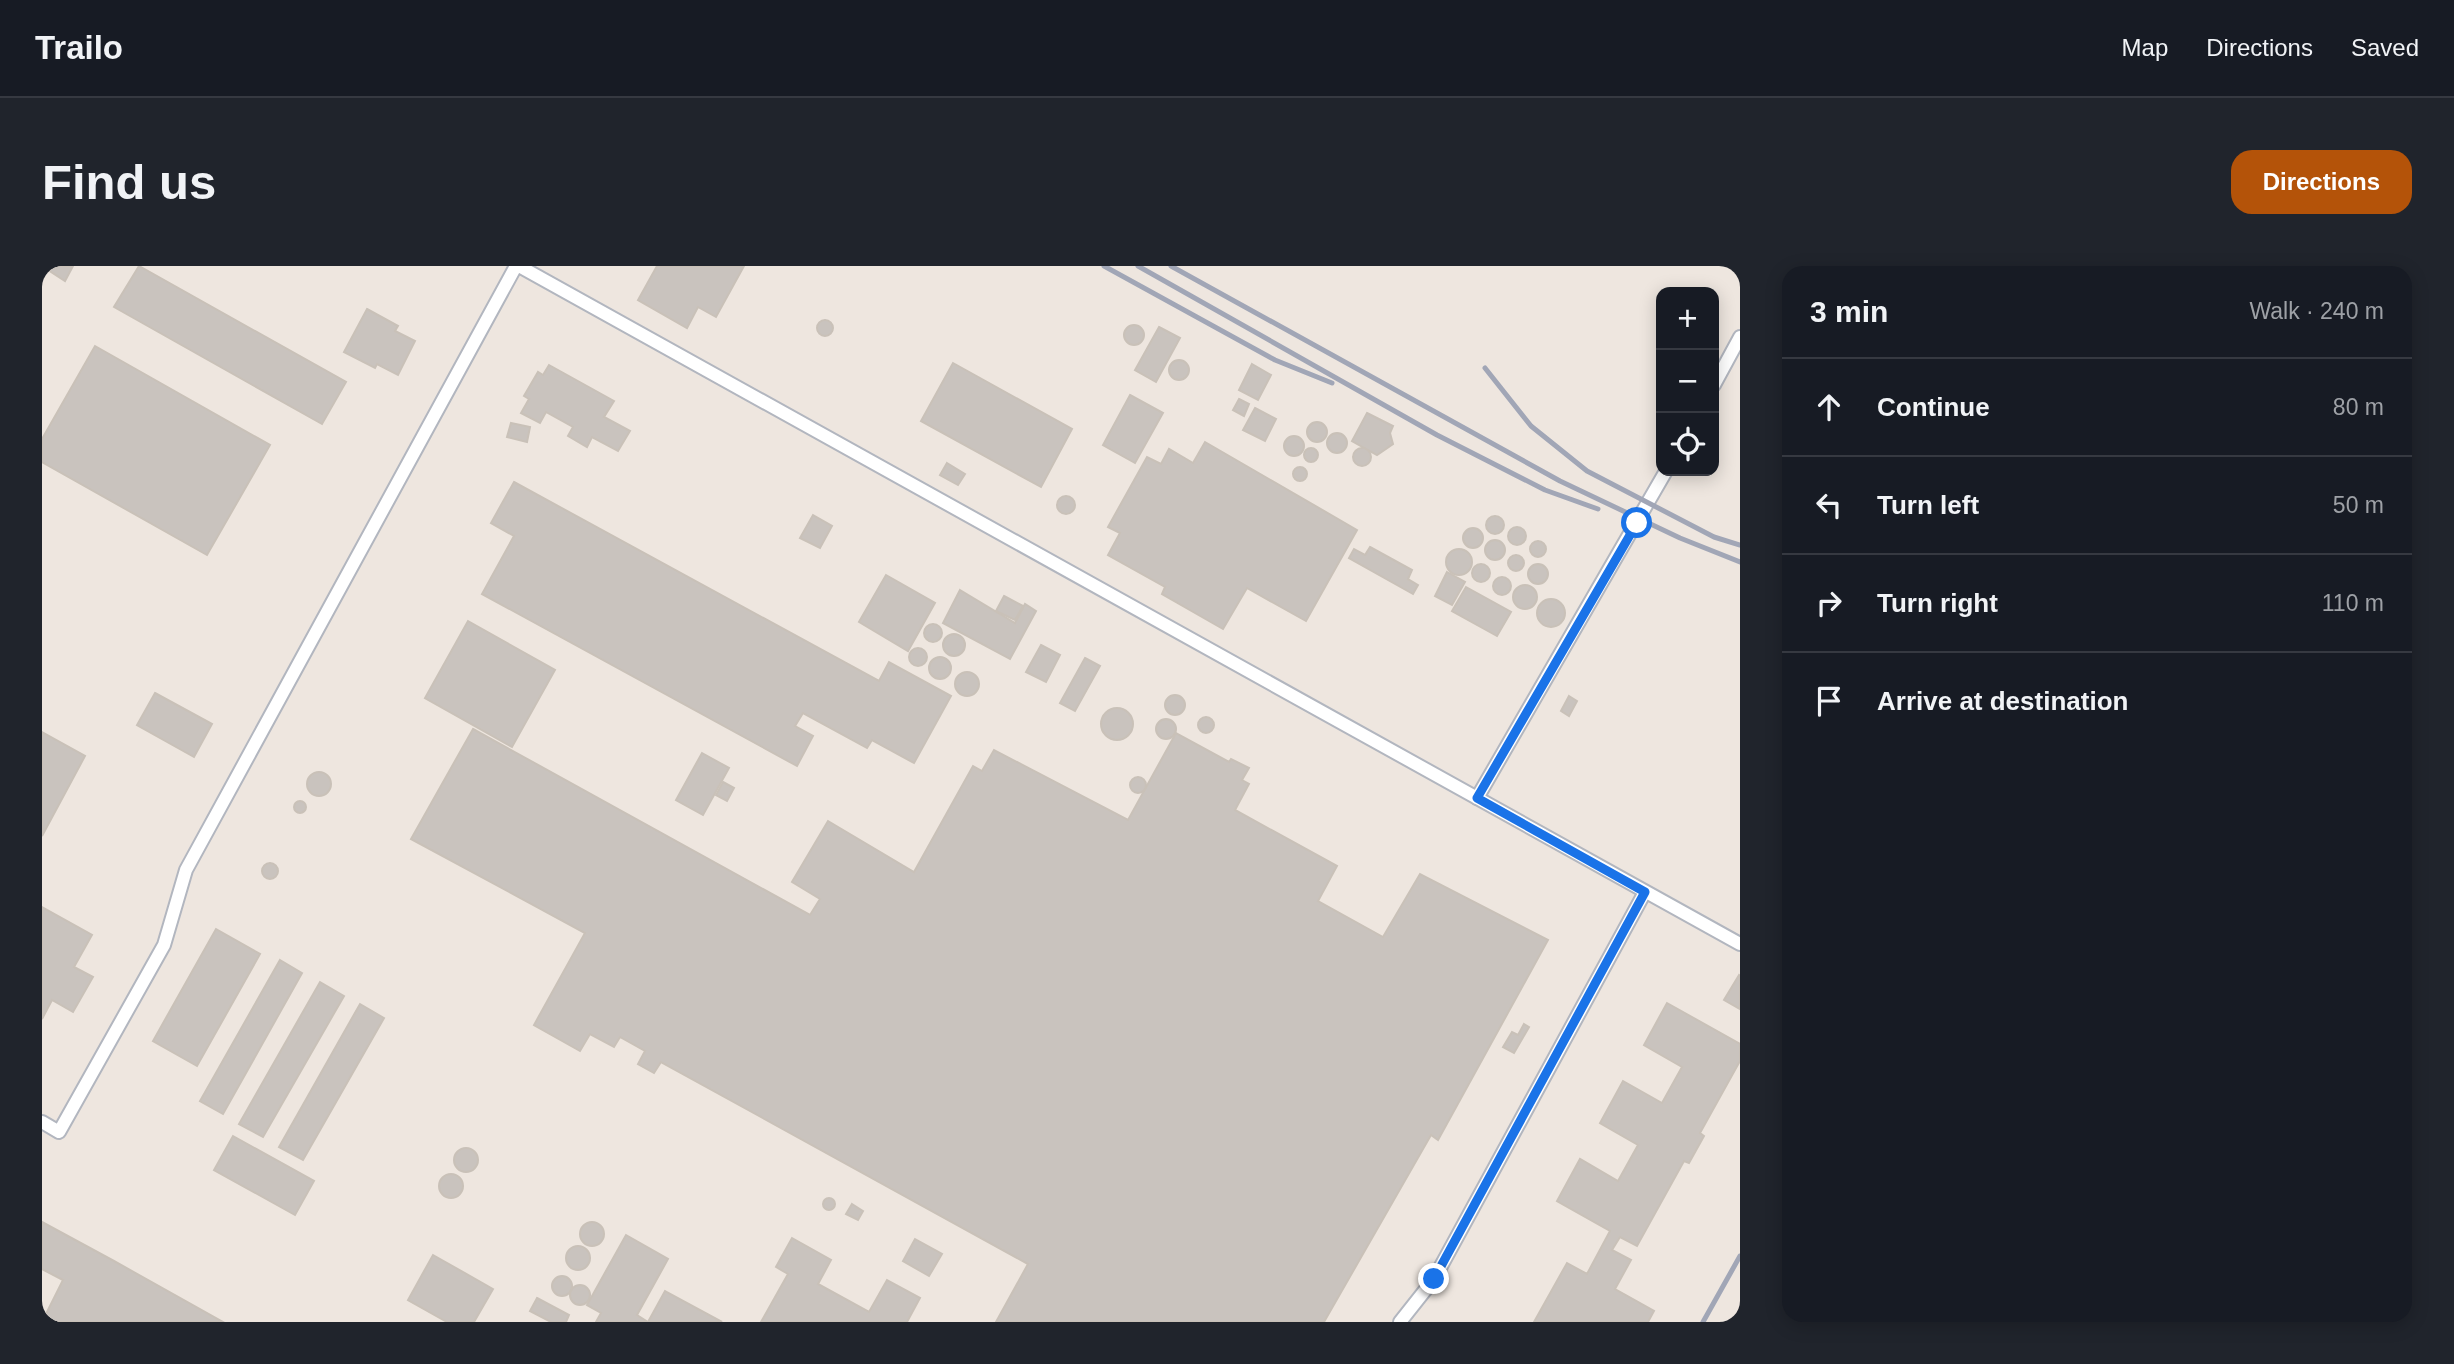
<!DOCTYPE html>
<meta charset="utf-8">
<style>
body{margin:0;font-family:Arial,sans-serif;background:#20242c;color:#f1f3f6}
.controls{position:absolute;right:21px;top:21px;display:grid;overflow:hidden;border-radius:14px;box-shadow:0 4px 18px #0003}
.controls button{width:63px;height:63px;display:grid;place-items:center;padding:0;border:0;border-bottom:2px solid #363941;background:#171b24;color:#f1f3f6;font:35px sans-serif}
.stop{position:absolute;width:21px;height:21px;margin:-16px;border:5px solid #1a73e8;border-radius:50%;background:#fff}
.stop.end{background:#1a73e8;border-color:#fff;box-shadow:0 2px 7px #0008}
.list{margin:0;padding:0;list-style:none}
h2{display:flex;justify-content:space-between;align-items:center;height:91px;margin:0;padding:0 28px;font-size:30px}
h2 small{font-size:23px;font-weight:400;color:#9ea1a6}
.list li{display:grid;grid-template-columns:46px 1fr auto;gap:21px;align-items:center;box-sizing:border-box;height:98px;padding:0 28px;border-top:2px solid #363941}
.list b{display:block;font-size:26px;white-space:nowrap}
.list em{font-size:23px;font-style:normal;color:#9ea1a6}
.icon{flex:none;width:38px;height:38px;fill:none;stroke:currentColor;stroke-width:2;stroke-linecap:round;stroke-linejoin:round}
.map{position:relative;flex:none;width:1698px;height:1056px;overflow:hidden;border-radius:21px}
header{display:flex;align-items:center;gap:42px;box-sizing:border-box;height:98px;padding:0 35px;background:#171b24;border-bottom:2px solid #363941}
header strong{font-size:33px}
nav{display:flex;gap:38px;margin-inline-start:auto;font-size:24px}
.intro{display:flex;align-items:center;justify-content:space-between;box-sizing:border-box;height:168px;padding:0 42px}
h1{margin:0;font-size:49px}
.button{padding:18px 32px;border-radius:21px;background:#b45309;color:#fff;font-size:24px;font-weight:700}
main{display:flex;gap:42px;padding:0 42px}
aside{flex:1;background:#171b24;border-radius:21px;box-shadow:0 4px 18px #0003}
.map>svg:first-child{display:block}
.building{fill:#c9c3be;stroke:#c9c1b8;stroke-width:2}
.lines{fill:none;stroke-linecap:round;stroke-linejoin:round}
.lane-casing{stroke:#b2b6bf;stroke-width:16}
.lane{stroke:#fff;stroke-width:12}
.rail{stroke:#a1a6b6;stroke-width:5}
.route{stroke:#1a73e8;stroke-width:9}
</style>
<header>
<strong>Trailo</strong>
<nav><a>Map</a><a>Directions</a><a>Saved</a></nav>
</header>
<div class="intro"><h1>Find us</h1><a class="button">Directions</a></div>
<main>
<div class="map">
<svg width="1698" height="1056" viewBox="0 0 1698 1056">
<rect width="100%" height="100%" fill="#eee6df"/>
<!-- building -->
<g class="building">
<path d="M0,0H31L23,15Z"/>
<path d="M97,0L304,116L280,158L72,41Z"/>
<path d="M615,0H702L674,51L656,41L645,62L596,34Z"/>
<path d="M325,43L356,60L353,65L373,75L356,109L335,98L333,102L302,86Z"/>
<circle cx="783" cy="62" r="8"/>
<circle cx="1092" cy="69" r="10"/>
<path d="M1117,61L1138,72L1114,116L1093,104Z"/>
<path d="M53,80L228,179L165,289L0,196V173Z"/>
<circle cx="1137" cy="104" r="10"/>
<path d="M911,97L1030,163L999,221L879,155Z"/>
<path d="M1210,98L1229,109L1216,134L1197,124Z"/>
<path d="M507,99L572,135L562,151L588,165L576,185L550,171L545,181L526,170L531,161L504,146L498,157L479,147L487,133L482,130L496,106L501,109Z"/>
<path d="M1088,129L1121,147L1093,197L1061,179Z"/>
<path d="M1197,133L1207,138L1202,150L1191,144Z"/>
<path d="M1213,142L1234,153L1223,175L1201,164Z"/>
<path d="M1325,147L1351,160L1348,167L1351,178L1335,189L1310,175Z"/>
<circle cx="1275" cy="166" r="10"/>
<path d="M469,157L488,161L485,176L465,171Z"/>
<circle cx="1295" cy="177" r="10"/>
<circle cx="1252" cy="180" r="10"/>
<path d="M1163,176L1315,264L1264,355L1205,322L1181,363L1120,328L1123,321L1066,289L1078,267L1066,261L1105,191L1119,198L1127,183L1151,197Z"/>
<circle cx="1320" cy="191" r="9"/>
<circle cx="1269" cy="189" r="7"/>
<path d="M905,197L923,208L916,219L898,209Z"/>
<circle cx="1258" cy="208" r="7"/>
<path d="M472,216L837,415L847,396L909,430L872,497L830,474L825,482L761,447L753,460L771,470L755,500L440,328L472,270L449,257Z"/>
<circle cx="1024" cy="239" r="9"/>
<path d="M771,249L790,260L778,282L758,272Z"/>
<circle cx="1453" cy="259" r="9"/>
<circle cx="1475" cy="270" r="9"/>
<circle cx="1431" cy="272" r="10"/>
<circle cx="1453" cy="284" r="10"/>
<circle cx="1496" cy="283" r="8"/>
<path d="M1328,281L1370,304L1366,313L1376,319L1371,328L1307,292L1312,283L1323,289Z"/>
<circle cx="1417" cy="296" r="13"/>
<circle cx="1474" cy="297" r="8"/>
<circle cx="1439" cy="307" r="9"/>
<circle cx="1496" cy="308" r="10"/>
<path d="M1405,306L1423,316L1410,339L1393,330Z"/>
<path d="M844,309L893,337L866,385L817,356Z"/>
<circle cx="1460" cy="320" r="9"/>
<circle cx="1483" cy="331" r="12"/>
<path d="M1424,321L1469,346L1455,370L1410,345Z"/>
<path d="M918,324L973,357L983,338L994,345L968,393L901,357Z"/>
<path d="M962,330L981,340L973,354L954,345Z"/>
<circle cx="1509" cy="347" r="14"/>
<path d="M426,355L513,404L470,481L383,432Z"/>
<circle cx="891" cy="367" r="9"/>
<circle cx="912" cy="379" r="11"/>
<path d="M999,379L1018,389L1004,416L984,406Z"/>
<circle cx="876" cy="391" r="9"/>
<circle cx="898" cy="402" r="11"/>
<path d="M1043,392L1058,400L1033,445L1018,437Z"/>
<circle cx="925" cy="418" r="12"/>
<path d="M113,427L170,458L152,491L95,459Z"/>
<circle cx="1133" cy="439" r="10"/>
<path d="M1527,430L1535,435L1527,450L1519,445Z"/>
<circle cx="1075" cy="458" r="16"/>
<circle cx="1164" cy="459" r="8"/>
<circle cx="1124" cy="463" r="10"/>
<path d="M431,463L768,649L778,633L750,616L786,555L872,606L931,500L940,505L952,484L1086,554L1134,467L1187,496L1189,493L1207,502L1200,514L1207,518L1193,544L1295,600L1276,635L1341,671L1378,608L1506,674L1396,874L1389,869L1282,1056H954L986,998L619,796L612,807L596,798L603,785L578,771L572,781L548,768L538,785L492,759L543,667L369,573Z"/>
<path d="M0,466L43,490L0,570Z"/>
<path d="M660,487L687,502L661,549L634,534Z"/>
<circle cx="277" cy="518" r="12"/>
<circle cx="1096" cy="519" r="8"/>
<path d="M681,516L692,522L685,535L674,529Z"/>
<circle cx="258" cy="541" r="6"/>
<circle cx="228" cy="605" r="8"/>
<path d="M0,641L50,669L32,701L51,711L31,746L10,734L0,753Z"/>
<path d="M174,663L218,688L155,800L111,775Z"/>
<path d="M238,694L260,707L181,848L158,835Z"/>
<path d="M1697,709L1698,710V743L1682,734Z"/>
<path d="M278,716L302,730L221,871L197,858Z"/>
<path d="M1625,737L1698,778V795L1658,867L1662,870L1647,897L1642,895L1595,980L1578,971L1570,984L1589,994L1573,1023L1612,1045L1606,1056H1492L1525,997L1545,1008L1568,965L1515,935L1538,893L1576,915L1596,879L1558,857L1581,815L1620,837L1640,801L1602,779Z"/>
<path d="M318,738L342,752L261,894L237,881Z"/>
<path d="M1482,758L1487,761L1472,787L1461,781L1470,766L1476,769Z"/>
<path d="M191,870L272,915L253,949L172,904Z"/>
<circle cx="424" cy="894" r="12"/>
<circle cx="409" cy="920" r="12"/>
<circle cx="787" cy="938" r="6"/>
<path d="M810,938L821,945L816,954L804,948Z"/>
<path d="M0,956L72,995L181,1056H0L21,1014L0,1003Z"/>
<circle cx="550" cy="968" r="12"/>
<path d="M584,969L626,993L595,1049L606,1056L623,1025L680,1056H554L559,1047L545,1039Z"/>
<path d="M750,972L789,994L776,1018L827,1046L845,1014L878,1032L865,1056H719L746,1008L734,1001Z"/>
<path d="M873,973L900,988L887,1010L861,995Z"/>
<circle cx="536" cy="992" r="12"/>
<path d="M391,989L451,1023L432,1056H405L366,1034Z"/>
<circle cx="520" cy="1020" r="10"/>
<circle cx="538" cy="1029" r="10"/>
<path d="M495,1032L527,1049L524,1056H509L488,1045Z"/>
</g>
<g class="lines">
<!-- lane casing -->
<g class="lane-casing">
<g id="lane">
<path d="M477,0L1698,678"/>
<path d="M1672,119L1698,71"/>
<path d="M1435,532L1624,205"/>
<path d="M0,856L17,866L122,679L144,604L474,0"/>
<path d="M1358,1056L1392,1013L1603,626"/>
</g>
</g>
<!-- lane -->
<use href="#lane" class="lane"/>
<!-- rail -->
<g class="rail">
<path d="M1062,0L1233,94L1290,117"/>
<path d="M1096,0L1395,169L1503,224L1556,243"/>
<path d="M1129,0L1518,215L1638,272L1698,296"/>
<path d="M1443,102L1489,160L1545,205L1672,271L1698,279"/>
<path d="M1661,1056L1698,990"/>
</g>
</g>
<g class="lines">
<!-- route -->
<path class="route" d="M1392,1013L1603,626L1435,532L1595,257"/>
</g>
</svg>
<div class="controls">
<button>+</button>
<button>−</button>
<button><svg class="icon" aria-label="locate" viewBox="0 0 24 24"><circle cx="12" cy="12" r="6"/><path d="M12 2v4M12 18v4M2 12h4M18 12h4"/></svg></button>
</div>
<div class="stop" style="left:1595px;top:257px"></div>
<div class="stop end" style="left:1392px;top:1013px"></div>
</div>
<aside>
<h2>3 min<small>Walk · 240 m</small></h2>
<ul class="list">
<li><svg class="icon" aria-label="ahead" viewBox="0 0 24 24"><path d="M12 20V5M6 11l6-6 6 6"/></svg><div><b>Continue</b></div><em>80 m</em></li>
<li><svg class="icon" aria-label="left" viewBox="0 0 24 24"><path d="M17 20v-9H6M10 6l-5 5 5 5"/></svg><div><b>Turn left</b></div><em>50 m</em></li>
<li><svg class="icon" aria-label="right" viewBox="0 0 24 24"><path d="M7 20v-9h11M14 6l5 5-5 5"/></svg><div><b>Turn right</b></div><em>110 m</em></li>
<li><svg class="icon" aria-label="arrive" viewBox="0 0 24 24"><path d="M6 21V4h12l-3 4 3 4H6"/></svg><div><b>Arrive at destination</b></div></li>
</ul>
</aside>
</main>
